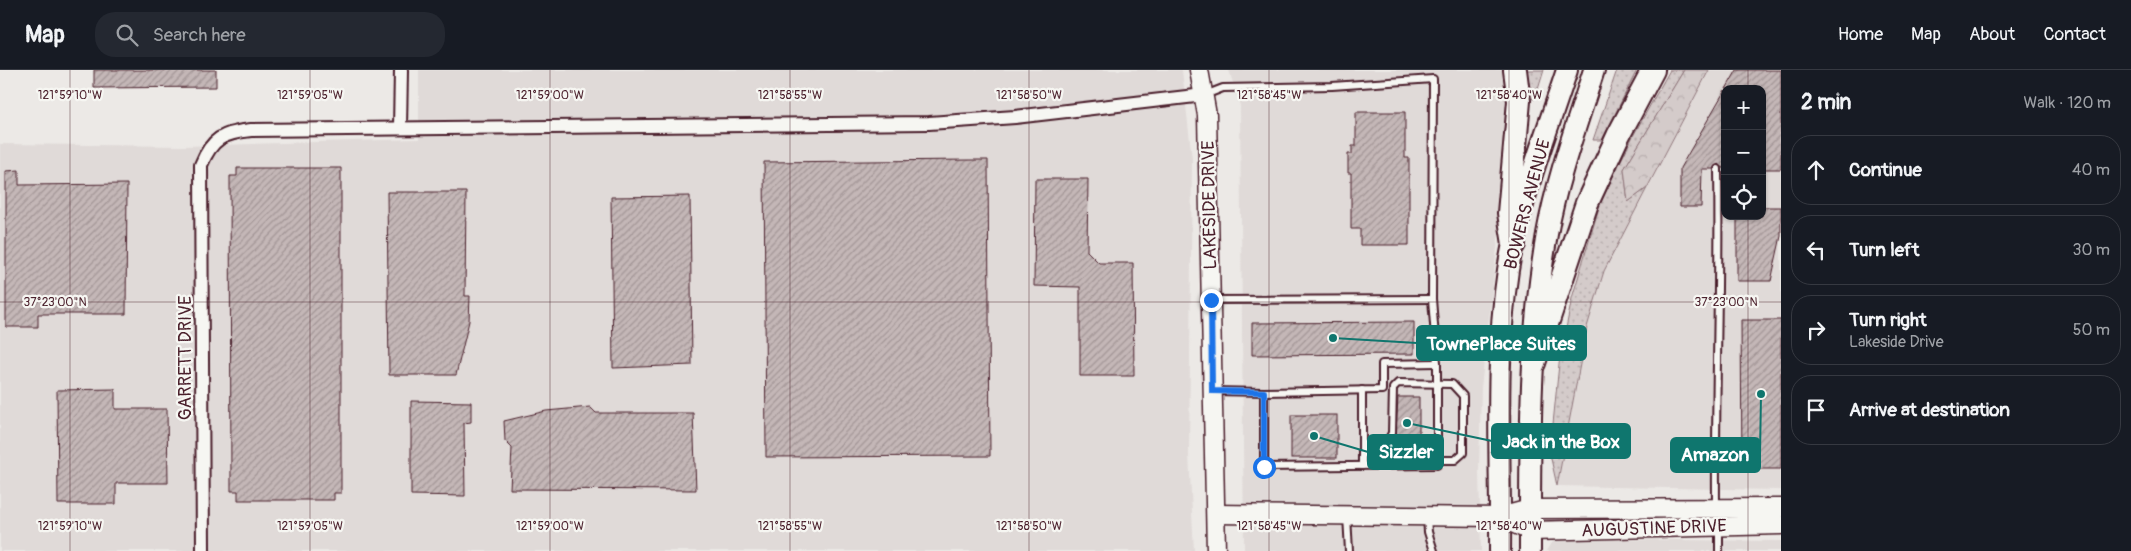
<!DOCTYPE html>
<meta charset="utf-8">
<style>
body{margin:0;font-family:Pangolin,sans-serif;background:#242831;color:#f1f3f6}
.controls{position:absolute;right:15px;top:15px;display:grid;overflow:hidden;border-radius:10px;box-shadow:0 1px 4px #0004}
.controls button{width:45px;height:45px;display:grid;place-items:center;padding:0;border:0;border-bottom:1px solid #363941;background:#171b24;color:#f1f3f6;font:25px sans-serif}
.stop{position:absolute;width:15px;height:15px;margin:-11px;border:4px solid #1a73e8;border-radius:50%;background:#fff}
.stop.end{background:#1a73e8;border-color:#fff;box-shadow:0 1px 5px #0008}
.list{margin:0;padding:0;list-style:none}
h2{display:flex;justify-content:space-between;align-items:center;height:65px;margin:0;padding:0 20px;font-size:21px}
h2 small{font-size:16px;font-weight:400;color:#9ea1a6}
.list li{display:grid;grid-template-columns:32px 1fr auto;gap:15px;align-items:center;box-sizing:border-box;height:70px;margin:0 10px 10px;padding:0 10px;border:1px solid #363941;border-radius:20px}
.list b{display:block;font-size:19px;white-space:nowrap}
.list p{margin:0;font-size:16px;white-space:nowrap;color:#9ea1a6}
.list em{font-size:16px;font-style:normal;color:#9ea1a6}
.icon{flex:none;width:28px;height:28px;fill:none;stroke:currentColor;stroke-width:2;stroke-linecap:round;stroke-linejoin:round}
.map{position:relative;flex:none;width:1781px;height:481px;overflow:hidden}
header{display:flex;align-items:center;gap:30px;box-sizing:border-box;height:70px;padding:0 25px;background:#171b24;border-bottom:1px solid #363941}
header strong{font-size:24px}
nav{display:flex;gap:28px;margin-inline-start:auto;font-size:18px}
.search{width:350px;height:45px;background:#242831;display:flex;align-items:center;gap:12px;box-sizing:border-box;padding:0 18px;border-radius:20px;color:#9ea1a6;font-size:19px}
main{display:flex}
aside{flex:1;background:#171b24}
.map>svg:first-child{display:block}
.built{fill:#e0dad8;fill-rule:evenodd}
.grass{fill:url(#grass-dots);stroke:#8f757a}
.forest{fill:url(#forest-crowns);stroke:#8f757a}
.building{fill:url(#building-hatch);stroke:#4a1f2b}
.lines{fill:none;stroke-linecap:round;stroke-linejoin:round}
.lane-casing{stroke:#4a1f2b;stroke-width:10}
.street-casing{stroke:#4a1f2b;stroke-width:16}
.secondary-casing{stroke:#4a1f2b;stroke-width:21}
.primary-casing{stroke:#4a1f2b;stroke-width:24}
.highway-casing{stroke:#4a1f2b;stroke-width:26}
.lane{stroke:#f6f6f2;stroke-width:6}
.street{stroke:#f6f6f2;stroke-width:12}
.secondary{stroke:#f6f6f2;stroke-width:18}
.primary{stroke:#f6f6f2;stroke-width:20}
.highway{stroke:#f6f6f2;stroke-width:22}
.route{stroke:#1a73e8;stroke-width:6}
.ticks{fill:none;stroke:#4a1f2b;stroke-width:1;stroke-opacity:0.45}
.labels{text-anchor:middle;stroke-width:4.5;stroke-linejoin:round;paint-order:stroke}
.street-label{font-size:18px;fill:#4a1f2b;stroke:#f6f6f2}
.ticks-label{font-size:12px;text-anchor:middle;fill:#4a1f2b;stroke:#f6f6f2;stroke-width:4.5;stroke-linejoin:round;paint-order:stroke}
.leader{fill:none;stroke:#0f766e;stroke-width:2}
.callout-dot{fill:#0f766e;stroke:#f6f6f2;stroke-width:2}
.callout{fill:#0f766e;stroke:#0f766e;stroke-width:2}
.callout-label{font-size:19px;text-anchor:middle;font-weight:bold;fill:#fff}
</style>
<header>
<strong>Map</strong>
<div class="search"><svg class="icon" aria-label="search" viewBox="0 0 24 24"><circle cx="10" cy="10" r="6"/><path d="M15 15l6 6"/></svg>Search here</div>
<nav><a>Home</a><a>Map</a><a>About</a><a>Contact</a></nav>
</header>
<main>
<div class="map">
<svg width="1781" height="481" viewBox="0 0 1781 481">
<defs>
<pattern id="grass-dots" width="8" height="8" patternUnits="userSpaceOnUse" patternTransform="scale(1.25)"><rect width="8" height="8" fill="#d4cbca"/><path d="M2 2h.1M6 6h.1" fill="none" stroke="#b8aeae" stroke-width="1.8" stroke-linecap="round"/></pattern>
<pattern id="forest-crowns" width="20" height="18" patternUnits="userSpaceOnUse" patternTransform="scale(1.25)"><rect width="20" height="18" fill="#d4cbca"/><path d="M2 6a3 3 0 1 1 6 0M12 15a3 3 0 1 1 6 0" fill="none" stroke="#b8aeae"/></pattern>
<pattern id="building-hatch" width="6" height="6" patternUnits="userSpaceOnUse" patternTransform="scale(1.25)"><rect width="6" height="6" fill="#c4b7b7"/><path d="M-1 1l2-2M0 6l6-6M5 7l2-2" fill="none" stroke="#a19495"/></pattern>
</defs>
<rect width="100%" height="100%" fill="#ece9e6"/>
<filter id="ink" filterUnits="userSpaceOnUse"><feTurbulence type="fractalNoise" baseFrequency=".02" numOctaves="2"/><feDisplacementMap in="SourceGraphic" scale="10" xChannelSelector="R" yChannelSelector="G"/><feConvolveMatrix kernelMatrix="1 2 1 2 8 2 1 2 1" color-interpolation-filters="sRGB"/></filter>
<g filter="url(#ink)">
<!-- built -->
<g class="built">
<path d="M419,0H1182L1192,89L1189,385L1194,481H0V74L184,76L419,69Z"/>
<path d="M1229,0H1507L1511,16L1508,81L1481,318L1479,402L1481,481H1244L1240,36Z"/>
<path d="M1709,0H1781V420L1557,416L1587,257L1604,201ZM1725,19H1762V146H1725Z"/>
<path d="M1575,469L1781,471V481H1547L1554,470Z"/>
</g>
<!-- grass -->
<g class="grass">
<path d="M1521,0H1544L1535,29L1524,28Z"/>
<path d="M1617,0H1637L1602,70H1593Z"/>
<path d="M1670,0H1684L1624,99L1628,132L1647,118L1604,201L1587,257L1557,416L1550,384L1559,294L1572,228L1601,131L1633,66Z"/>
</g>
<!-- forest -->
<path class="forest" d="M1684,0H1709L1647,118L1628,132L1624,99Z"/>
<!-- building -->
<g class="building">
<path d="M94,0H216V17L94,18Z"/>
<path d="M1737,0H1781V99H1762V19H1726Z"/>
<path d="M1725,20V99L1718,94L1713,99H1702L1701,137H1680V98Z"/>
<path d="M1356,42H1405V88H1409V175H1360V159H1351V103H1348V84H1352V76H1356Z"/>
<path d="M968,90H988L990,386L766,387L764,92Z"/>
<path d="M237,98H341V423H334V430H238V421H231L230,106H237Z"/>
<path d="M19,100V115L127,114L126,244H38V257H6V101Z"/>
<path d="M1035,109H1088L1087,181L1099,193H1133L1134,306H1080V217L1034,216Z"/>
<path d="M387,122H466L465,226H470L469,251L456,305H389Z"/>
<path d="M690,126L692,295L613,298L611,127Z"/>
<path d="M1762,137H1781V166L1771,211H1737V146H1762Z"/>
<path d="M1741,250H1781V399H1742Z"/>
<path d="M1414,252V284L1252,285V253Z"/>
<path d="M115,319V339H167L168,413H116V434H58L57,320Z"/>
<path d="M1398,327H1419V378L1395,379Z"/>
<path d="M411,331L471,332V352L464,353L465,426L411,425Z"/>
<path d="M590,337L596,343H693L696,420L510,419L512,378L505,371L504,351L546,341Z"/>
<rect x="1291" y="345" width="46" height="43"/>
</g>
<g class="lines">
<!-- lane casing -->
<g class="lane-casing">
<g id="lane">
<path d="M1205,25L1223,18L1332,16L1433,9L1432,229L1437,293V395L1264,397V322L1213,321"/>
<path d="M1212,230L1432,229"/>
<path d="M1264,322L1382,320V294L1437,293"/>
<path d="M1382,381L1392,363L1393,318L1398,313L1452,314L1463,326V383L1455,390H1437"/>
<path d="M1362,396V320"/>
<path d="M1716,437C1715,324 1720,211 1718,99"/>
<path d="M1347,446L1349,481"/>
<path d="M1427,448L1428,462L1434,481"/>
<path d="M1719,481V457"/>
</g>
</g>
<!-- street casing -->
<g class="street-casing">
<g id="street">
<path d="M400,58L401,0"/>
<path d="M203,481L201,95C212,68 223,63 251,60L929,53L1015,47L1204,25"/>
</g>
</g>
<!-- secondary casing -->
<g class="secondary-casing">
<g id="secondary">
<path d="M1199,0L1207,45L1216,481"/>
<path d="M1216,444L1500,447L1530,439L1781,438"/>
<path d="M1500,447L1530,461L1781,455"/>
</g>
</g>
<!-- primary casing -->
<g class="primary-casing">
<g id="primary">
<path d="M1500,481C1501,388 1494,293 1508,200C1519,132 1546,65 1567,0"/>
<path d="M1530,481C1530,376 1529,267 1547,164C1557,108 1577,54 1594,0"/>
</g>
</g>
<!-- highway casing -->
<g class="highway-casing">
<g id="highway">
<path d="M1514,174L1509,143L1519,31L1515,0"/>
<path d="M1534,293L1587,133L1618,66L1653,0"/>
</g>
</g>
<!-- lane -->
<use href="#lane" class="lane"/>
<!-- street -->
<use href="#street" class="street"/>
<!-- secondary -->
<use href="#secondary" class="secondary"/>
<!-- primary -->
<use href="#primary" class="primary"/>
<!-- highway -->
<use href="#highway" class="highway"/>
</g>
</g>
<g class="lines" filter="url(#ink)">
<!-- route -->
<path class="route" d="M1211,230L1212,321L1264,322V397"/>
</g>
<!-- ticks -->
<path class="ticks" d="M70,0V481M310,0V481M550,0V481M790,0V481M1029,0V481M1269,0V481M1509,0V481M1748,0V19M1748,146V481M0,232H1781"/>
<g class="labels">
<!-- street labels -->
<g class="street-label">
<text transform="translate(1527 134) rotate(-75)" y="6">BOWERS AVENUE</text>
<text transform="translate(1209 135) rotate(-91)" y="6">LAKESIDE DRIVE</text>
<text transform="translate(185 288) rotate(-90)" y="6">GARRETT DRIVE</text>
<text transform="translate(1654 458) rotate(-2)" y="6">AUGUSTINE DRIVE</text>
</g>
</g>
<g class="ticks-label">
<text x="70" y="29">121°59'10"W</text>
<text x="310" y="29">121°59'05"W</text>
<text x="550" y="29">121°59'00"W</text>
<text x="790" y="29">121°58'55"W</text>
<text x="1029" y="29">121°58'50"W</text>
<text x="1269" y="29">121°58'45"W</text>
<text x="1509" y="29">121°58'40"W</text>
<text x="55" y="236">37°23'00"N</text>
<text x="1726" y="236">37°23'00"N</text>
<text x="70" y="460">121°59'10"W</text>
<text x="310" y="460">121°59'05"W</text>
<text x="550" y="460">121°59'00"W</text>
<text x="790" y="460">121°58'55"W</text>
<text x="1029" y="460">121°58'50"W</text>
<text x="1269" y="460">121°58'45"W</text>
<text x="1509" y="460">121°58'40"W</text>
</g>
<!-- callouts -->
<path class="leader" d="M1333 268L1417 273M1407 353L1492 371M1314 366L1368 382M1761 324L1760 385"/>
<g class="callout-dot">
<circle cx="1333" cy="268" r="5"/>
<circle cx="1407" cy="353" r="5"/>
<circle cx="1314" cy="366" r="5"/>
<circle cx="1761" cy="324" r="5"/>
</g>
<g class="callout">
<rect x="1417" y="256" width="169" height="34" rx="5"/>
<rect x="1492" y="354" width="138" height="34" rx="5"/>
<rect x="1368" y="365" width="75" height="34" rx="5"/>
<rect x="1671" y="368" width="89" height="34" rx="5"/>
</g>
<g class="callout-label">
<text x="1501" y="280">TownePlace Suites</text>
<text x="1561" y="378">Jack in the Box</text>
<text x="1406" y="388">Sizzler</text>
<text x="1715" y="391">Amazon</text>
</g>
</svg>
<div class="controls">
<button>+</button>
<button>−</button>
<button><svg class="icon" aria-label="locate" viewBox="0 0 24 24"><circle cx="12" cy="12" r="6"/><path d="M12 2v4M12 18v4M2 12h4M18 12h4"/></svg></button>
</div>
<div class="stop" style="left:1264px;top:397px"></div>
<div class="stop end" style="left:1211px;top:230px"></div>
</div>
<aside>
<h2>2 min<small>Walk · 120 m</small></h2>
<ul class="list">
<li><svg class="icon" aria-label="ahead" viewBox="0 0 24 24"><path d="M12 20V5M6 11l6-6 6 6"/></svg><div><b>Continue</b></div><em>40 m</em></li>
<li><svg class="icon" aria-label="left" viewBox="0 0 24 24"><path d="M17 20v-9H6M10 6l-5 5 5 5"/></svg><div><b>Turn left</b></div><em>30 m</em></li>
<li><svg class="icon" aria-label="right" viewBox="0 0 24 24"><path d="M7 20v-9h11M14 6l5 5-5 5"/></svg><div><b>Turn right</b><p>Lakeside Drive</p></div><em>50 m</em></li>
<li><svg class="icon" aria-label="arrive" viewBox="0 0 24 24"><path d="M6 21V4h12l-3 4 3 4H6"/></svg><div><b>Arrive at destination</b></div></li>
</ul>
</aside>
</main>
